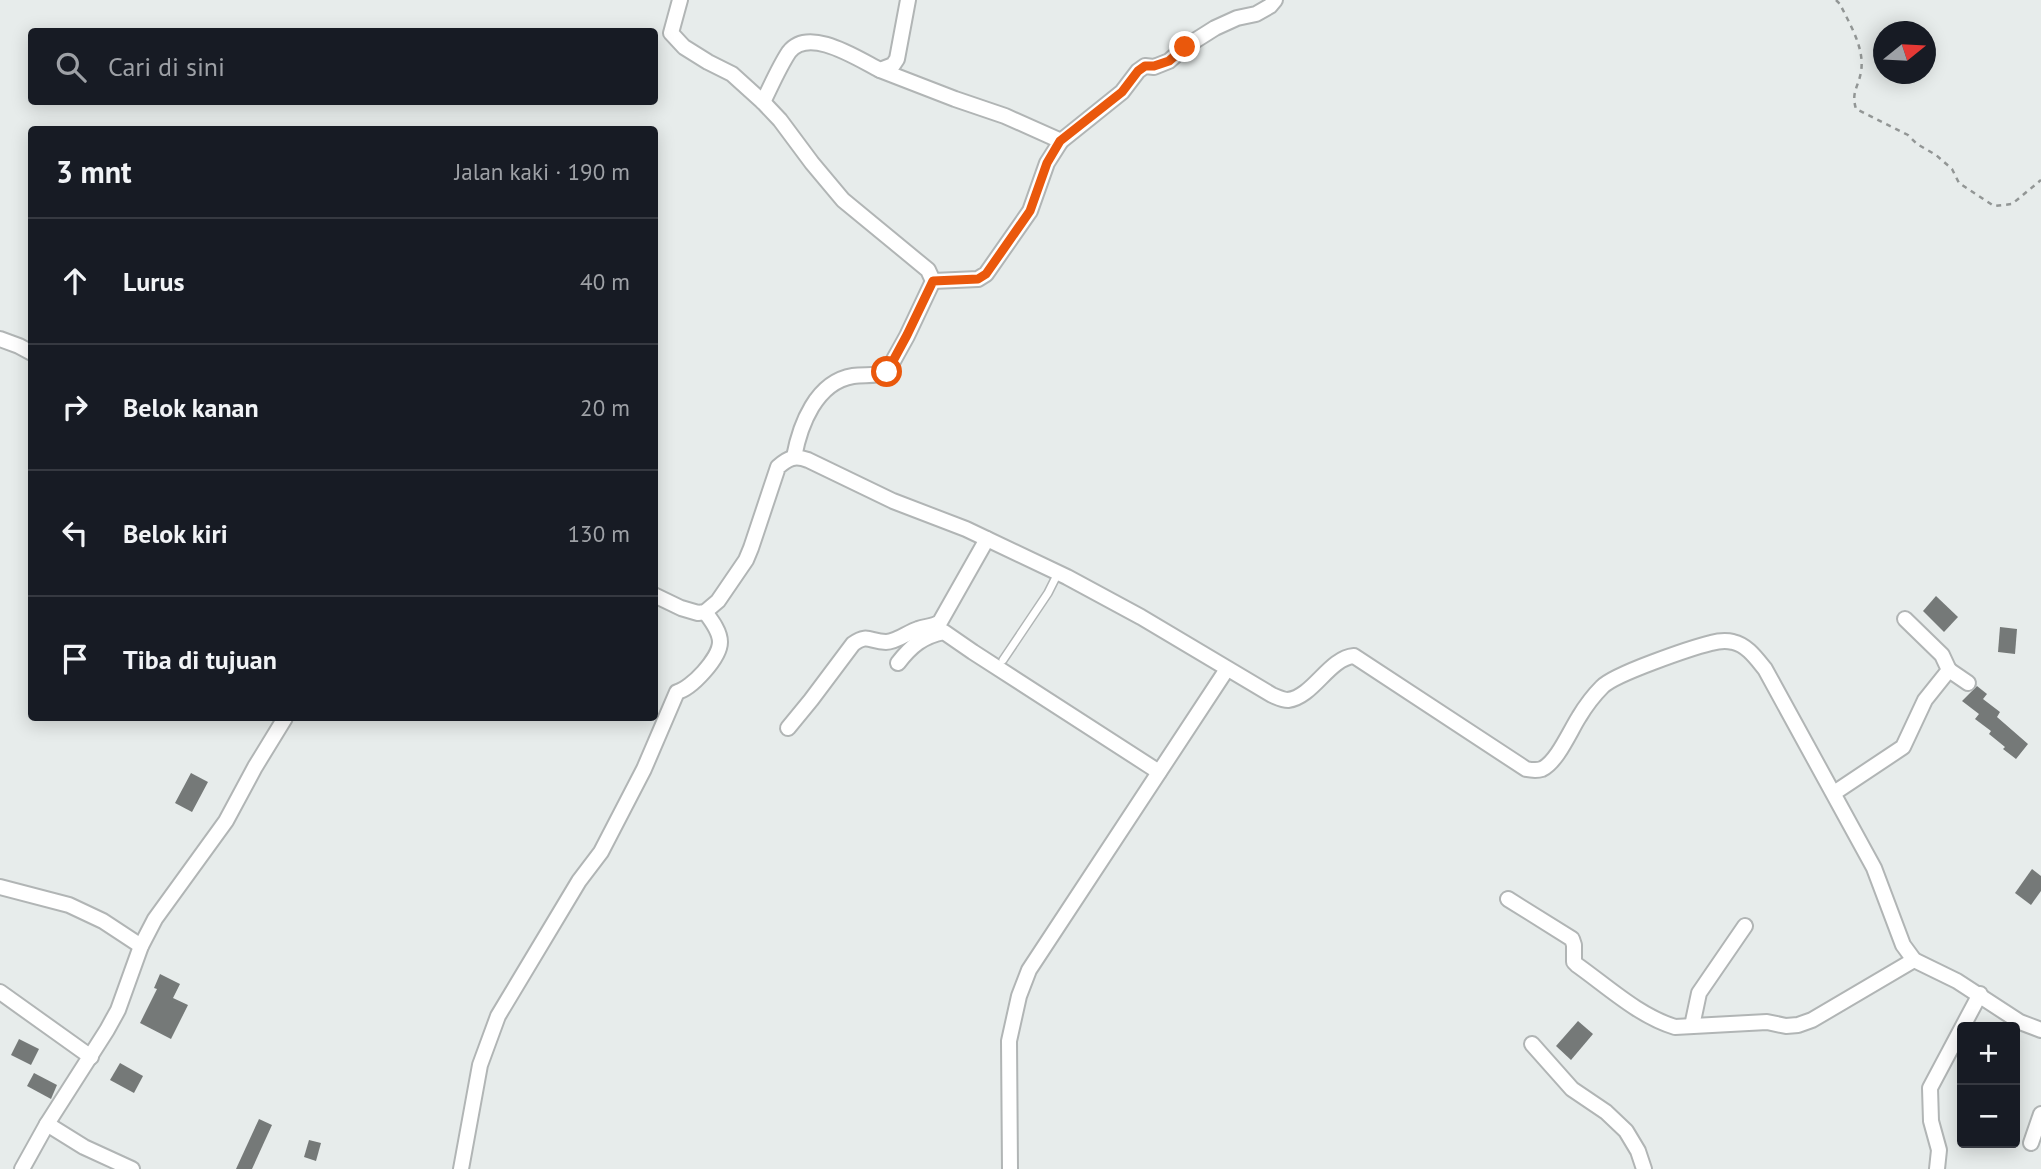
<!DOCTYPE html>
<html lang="id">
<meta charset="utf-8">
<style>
body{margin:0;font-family:"PT Sans",sans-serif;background:#20242c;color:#f1f3f6}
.controls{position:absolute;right:21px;bottom:21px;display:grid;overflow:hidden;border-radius:7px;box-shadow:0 4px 18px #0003}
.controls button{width:63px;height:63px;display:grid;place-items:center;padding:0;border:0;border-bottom:2px solid #363941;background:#171b24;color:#f1f3f6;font:35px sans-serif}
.compass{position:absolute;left:1873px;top:21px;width:63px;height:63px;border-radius:50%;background:#171b24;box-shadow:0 4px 18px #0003;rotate:72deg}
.stop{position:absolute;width:21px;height:21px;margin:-16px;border:5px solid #ea580c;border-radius:50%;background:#fff}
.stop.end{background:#ea580c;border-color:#fff;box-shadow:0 2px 7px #0008}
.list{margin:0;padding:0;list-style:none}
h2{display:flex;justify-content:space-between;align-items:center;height:91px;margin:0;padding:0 28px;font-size:30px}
h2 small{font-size:23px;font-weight:400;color:#9ea1a6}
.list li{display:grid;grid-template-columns:46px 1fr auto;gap:21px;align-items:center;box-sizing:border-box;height:126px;padding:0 28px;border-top:2px solid #363941}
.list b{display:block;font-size:26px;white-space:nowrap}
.list em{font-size:23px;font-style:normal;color:#9ea1a6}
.icon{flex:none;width:38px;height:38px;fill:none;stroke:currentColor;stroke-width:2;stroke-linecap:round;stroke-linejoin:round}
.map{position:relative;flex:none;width:2041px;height:1169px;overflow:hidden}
.search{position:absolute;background:#171b24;box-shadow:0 4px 18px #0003;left:28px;top:28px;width:630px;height:77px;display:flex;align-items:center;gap:18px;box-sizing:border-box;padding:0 24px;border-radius:7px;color:#9ea1a6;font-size:26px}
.panel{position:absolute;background:#171b24;box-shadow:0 4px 18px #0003;left:28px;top:126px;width:630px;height:595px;border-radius:7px}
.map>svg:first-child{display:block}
.building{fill:#757978}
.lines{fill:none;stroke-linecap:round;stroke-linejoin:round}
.service-casing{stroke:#b1b5b5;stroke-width:10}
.minor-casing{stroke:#b1b5b5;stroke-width:18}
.path{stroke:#929695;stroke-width:2.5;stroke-dasharray:5 5;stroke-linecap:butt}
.service{stroke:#fff;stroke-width:7}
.minor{stroke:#fff;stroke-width:14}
.route{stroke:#ea580c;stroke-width:9}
</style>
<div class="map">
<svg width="2041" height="1169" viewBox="0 0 2041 1169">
<rect width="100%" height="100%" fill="#e7eceb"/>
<!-- building -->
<g class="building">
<path d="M1936,596L1958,617L1944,632L1923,611Z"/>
<path d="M2000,627L2017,629L2015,654L1998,652Z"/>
<path d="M1977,686L1987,694L1983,699L2000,712L1997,717L2028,744L2016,759L2003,749L2005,747L1989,734L1991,731L1975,719L1979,714L1962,701Z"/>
<path d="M191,773L208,782L192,812L175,803Z"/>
<path d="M2032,869L2041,876V891L2031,905L2015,893Z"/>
<path d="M160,974L180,984L173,998L188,1005L171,1039L140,1023L157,989L154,988Z"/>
<path d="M1578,1021L1593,1034L1571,1060L1556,1046Z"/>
<path d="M19,1039L39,1049L31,1065L11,1055Z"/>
<path d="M120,1063L143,1076L134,1093L110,1080Z"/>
<path d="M34,1073L57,1085L51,1099L27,1086Z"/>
<path d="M259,1119L272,1125L252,1169H236Z"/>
<path d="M309,1140L321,1143L316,1161L304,1157Z"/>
</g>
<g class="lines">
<!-- service casing -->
<g class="service-casing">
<path id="service" d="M1003,660L1048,593L1058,573"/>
</g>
<!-- minor casing -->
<g class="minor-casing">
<g id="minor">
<path d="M680,0L671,33L684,47L708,62L732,74L763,102L780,120L812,163L843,200L928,270L933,281L907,336L887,372C874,377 865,374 853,376C816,382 800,425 794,457"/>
<path d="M880,70L955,99L1005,116L1061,141"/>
<path d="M763,102C771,86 779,67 789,52C809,26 858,59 880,70L893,65L897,59L908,0"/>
<path d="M933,281L978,279L986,274L1030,211L1047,163L1061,141L1122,92L1138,71L1145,66L1154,67L1169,61L1185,47L1215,28L1237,18L1256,14L1270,6L1275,0"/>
<path d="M0,339L19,346L32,353"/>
<path d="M654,595L681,608L698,613L705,612L718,601L746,560L751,548L778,467C788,458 795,455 808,460L893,501L966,529L1067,577L1141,617L1272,695C1277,697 1283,700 1288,700C1313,697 1329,658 1354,656L1526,769C1531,770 1536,771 1542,769C1557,762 1570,731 1579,717C1585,707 1594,695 1602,687C1614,674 1691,648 1711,643C1718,641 1726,640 1733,642C1747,645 1756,658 1765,669L1874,868L1903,945L1914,960L1957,981L2020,1022L2041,1030"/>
<path d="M898,663C911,646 923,636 944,632L973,652L1159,772"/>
<path d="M1949,670L1968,683"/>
<path d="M788,728L811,700L853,644C868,633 870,642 886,642C897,642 908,632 918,629C926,626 933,627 940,622L987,539"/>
<path d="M1834,793L1903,747L1925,700L1949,670L1942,655L1905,619"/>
<path d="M0,887L69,905L103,921L141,946"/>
<path d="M1508,899L1572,939L1574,945V962L1577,965C1608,987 1639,1016 1675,1027L1767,1022L1786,1026L1798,1025L1812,1020L1914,960"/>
<path d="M0,992L91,1057"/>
<path d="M1692,1026L1699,993L1745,926"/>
<path d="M1532,1044L1572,1089L1606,1112L1626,1131L1638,1151L1644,1169"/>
<path d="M47,1124L84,1147L132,1169"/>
<path d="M2031,1143L2041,1114"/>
<path d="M22,1169L47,1124L107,1030L118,1010L141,946L155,919L226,821L255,767L285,718"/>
<path d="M461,1169L480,1065L498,1016L579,881L601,852L644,769L677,692C691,689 720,658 720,642C720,631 711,620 705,612"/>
<path d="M1010,1169L1009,1041L1019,996L1029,970L1227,669"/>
<path d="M1937,1169L1939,1150L1931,1121L1930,1088L1980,994"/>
</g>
</g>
<!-- path -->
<path class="path" d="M1836,0L1840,4C1850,25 1865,48 1861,72C1858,88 1851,92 1856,109L1908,135L1917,144L1936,155L1952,169L1959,183L1994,206L2012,204L2041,180"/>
<!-- service -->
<use href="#service" class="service"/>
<!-- minor -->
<use href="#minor" class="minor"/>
</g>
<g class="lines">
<!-- route -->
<path class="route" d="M887,372L907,335L933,281L978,279L986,274L1030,211L1047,163L1060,141L1122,92L1138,71L1145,66H1154L1169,61L1185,47"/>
</g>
</svg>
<div class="controls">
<button>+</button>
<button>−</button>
</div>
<svg class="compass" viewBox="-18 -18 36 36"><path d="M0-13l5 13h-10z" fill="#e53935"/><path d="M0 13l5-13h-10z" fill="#9ea1a6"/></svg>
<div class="stop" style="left:887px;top:372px"></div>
<div class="stop end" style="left:1185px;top:47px"></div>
<div class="search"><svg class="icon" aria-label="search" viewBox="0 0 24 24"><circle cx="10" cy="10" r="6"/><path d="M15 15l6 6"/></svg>Cari di sini</div>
<section class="panel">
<h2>3 mnt<small>Jalan kaki · 190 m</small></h2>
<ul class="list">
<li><svg class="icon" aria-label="ahead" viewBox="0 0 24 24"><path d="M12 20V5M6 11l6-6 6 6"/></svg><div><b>Lurus</b></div><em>40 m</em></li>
<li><svg class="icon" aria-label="right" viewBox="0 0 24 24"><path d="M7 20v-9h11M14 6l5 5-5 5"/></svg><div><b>Belok kanan</b></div><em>20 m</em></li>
<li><svg class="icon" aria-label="left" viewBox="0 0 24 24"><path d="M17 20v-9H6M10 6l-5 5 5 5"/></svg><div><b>Belok kiri</b></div><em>130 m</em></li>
<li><svg class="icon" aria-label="arrive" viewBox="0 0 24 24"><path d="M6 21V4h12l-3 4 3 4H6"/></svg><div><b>Tiba di tujuan</b></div></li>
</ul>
</section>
</div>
